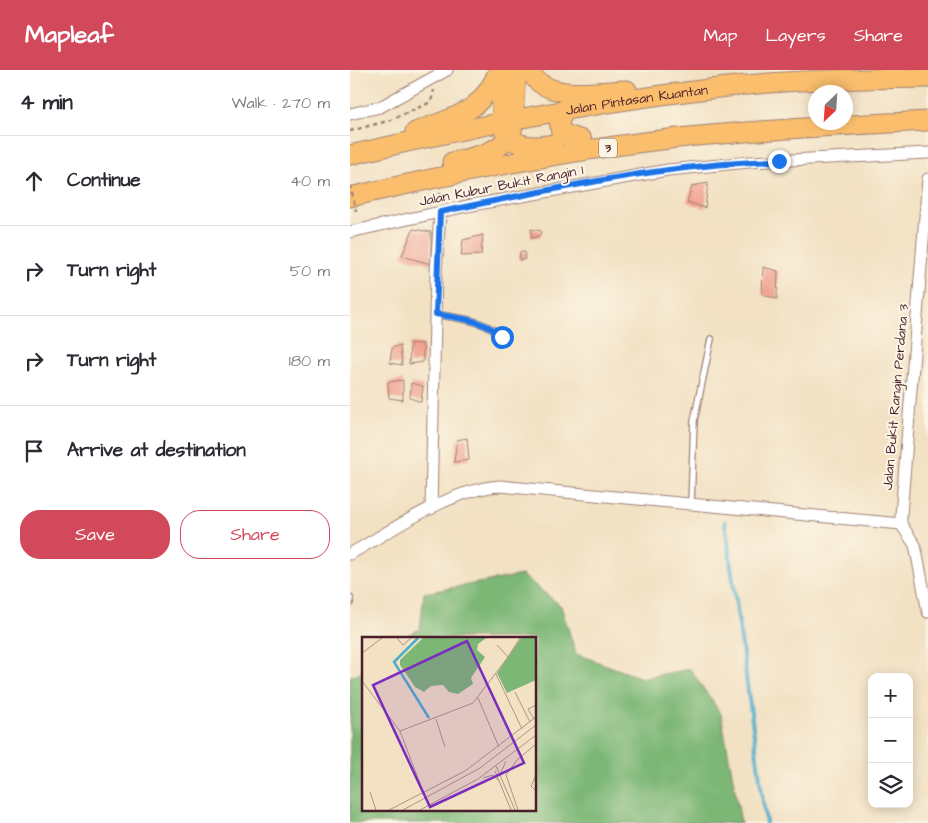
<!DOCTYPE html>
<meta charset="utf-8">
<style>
body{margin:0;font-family:"Architects Daughter",sans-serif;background:#f2f2f3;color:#2b2b33}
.controls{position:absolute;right:15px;bottom:15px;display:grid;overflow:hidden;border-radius:10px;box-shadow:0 2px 12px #0003}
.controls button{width:45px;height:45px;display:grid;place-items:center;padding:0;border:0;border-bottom:1px solid #e1e1e2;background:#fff;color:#2b2b33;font:25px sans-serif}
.compass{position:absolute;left:458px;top:15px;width:45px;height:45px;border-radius:50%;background:#fff;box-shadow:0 2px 12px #0003;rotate:205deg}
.stop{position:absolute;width:15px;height:15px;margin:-11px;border:4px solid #1a73e8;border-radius:50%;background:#fff}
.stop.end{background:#1a73e8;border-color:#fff;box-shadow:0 1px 5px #0008}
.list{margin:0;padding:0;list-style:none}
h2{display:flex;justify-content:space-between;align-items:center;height:65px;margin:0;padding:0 20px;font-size:21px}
h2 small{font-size:16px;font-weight:400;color:#7c7c81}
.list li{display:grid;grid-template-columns:32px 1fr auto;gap:15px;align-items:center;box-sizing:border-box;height:90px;padding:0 20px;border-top:1px solid #e1e1e2}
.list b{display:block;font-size:19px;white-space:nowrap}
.list em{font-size:16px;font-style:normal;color:#7c7c81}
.actions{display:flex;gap:10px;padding:15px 20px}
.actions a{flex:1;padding:11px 0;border:1px solid #d1495b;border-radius:20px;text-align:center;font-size:18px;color:#d1495b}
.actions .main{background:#d1495b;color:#fff}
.icon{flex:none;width:28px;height:28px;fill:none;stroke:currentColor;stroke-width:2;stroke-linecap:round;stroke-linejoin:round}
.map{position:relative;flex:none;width:578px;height:753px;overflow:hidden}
header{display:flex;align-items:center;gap:30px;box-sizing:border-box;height:70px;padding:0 25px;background:#d1495b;color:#fff}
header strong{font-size:24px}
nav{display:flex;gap:28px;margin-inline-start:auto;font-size:18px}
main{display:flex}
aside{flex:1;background:#fff}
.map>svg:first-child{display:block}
.forest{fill:#7db776;stroke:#646b50}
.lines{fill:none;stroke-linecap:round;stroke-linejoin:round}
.stream{stroke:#4dadcc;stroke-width:4}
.building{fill:#f0a08e}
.service-casing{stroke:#9e8076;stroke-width:8}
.minor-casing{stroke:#9e8076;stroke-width:13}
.primary-casing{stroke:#9e8076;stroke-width:19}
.trunk-casing{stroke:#9e8076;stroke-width:21}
.path{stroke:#9e8076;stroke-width:2.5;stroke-dasharray:4 4;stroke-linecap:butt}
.service{stroke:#fff;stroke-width:5.5}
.minor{stroke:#fff;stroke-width:11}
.primary{stroke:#fabe6d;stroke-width:18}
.trunk{stroke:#fabe6d;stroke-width:19}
.path-bridge{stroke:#9e8076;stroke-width:2.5;stroke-dasharray:4 4;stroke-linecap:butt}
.route{stroke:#1a73e8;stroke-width:6}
.labels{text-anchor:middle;stroke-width:4;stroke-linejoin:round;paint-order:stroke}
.shield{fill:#fcf5e5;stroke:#7f5f63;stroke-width:1}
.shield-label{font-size:12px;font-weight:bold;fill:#4a1f2b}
.street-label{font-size:14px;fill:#4a1f2b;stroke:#fcf5e5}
.inset-river{fill:none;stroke:#4dadcc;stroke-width:2.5}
.inset-road{fill:none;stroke:#af9386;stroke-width:1}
.view{fill:#7b2cbf;fill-opacity:0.15;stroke:#7b2cbf;stroke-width:2.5}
.inset-edge{fill:none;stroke:#4a1f2b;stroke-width:2.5}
</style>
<header>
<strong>Mapleaf</strong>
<nav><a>Map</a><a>Layers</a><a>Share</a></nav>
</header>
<main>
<aside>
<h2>4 min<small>Walk · 270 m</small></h2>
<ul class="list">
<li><svg class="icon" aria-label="ahead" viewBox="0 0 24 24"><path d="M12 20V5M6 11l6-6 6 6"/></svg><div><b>Continue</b></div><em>40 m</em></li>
<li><svg class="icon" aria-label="right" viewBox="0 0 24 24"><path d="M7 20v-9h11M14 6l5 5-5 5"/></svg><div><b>Turn right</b></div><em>50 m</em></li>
<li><svg class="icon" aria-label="right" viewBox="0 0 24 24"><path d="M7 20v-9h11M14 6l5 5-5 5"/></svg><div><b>Turn right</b></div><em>180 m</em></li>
<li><svg class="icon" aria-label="arrive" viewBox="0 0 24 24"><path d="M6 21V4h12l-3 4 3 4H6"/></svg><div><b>Arrive at destination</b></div></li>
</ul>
<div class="actions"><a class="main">Save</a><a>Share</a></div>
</aside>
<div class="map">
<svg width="578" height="753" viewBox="0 0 578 753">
<rect width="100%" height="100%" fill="#fcf5e5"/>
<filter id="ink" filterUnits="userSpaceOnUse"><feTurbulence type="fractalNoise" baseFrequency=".02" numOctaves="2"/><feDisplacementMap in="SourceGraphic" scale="10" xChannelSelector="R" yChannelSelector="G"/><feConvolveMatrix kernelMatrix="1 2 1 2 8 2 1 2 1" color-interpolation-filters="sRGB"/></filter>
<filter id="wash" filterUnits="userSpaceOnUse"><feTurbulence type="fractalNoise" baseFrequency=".0096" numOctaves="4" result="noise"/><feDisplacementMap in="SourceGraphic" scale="20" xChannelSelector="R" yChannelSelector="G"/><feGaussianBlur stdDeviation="1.12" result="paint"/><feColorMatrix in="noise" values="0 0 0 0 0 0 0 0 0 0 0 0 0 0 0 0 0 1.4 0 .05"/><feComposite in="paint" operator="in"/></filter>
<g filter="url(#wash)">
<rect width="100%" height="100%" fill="#f2e1c2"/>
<!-- forest -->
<path class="forest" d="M172,505L211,536L226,584L292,608L340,599L371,644L391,753H0V606L7,605L14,598V739H185V568H52L70,559L74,523Z"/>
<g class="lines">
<!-- stream -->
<path class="stream" d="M375,452L416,753"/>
</g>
<g id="blocks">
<!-- building -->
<g class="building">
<path d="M358,113L355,138L337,132L342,116Z"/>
<path d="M63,159L81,162V194L52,186Z"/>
<path d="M181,159L191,161L190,166L181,168Z"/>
<path d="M133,165L131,185L111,186L113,170Z"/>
<path d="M170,182H175V189L169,190Z"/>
<path d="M413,197L428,201L427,229L412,224Z"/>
<path d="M60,273L73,274V292L59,294Z"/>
<path d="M50,275L52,295L40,293L42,278Z"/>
<path d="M53,310V330L39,328L38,312Z"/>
<path d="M61,313L73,316L71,332L60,328Z"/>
<path d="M117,368L119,390L104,392L107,370Z"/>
</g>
</g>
</g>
<g filter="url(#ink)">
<use href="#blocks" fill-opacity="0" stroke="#9e8076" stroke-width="1"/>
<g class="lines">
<!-- service casing -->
<g class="service-casing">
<g id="service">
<path d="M85,244C109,249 135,249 152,267"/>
<path d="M341,433L344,351L361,269"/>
<path d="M0,528V533"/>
</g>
</g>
<!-- minor casing -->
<g class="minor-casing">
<g id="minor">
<path d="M0,44L30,37L97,0"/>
<path d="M578,109L551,445V454L565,475L578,542"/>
<path d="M0,162L117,136L318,100L399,92L578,83"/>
<path d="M81,439L86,202L90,142"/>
<path d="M0,484C43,460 100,419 150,416L551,454"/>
</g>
</g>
<!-- primary casing -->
<g class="primary-casing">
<g id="primary">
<path d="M150,0L151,53"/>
<path d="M164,50L167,0"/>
</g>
</g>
<!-- trunk casing -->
<g class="trunk-casing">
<g id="trunk">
<path d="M180,0C193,33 249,20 277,20"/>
<path d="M216,39L209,51L211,63L232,70"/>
<path d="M151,53C160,78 180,78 203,74"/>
<path d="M65,62C106,46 131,44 149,0"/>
<path id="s1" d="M0,85C138,53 277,25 419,13C472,9 525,9 578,8"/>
<path d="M102,92C123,87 158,82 163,56"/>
<path d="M0,127C108,102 218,80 328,68C411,60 495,55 578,51"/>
</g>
</g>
<!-- path -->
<g class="path">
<path d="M0,61L41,50L81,32L84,20"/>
<path d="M89,124L100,127"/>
</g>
<!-- service -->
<use href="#service" class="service"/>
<!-- minor -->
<use href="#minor" class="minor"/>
<!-- primary -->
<use href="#primary" class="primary"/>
<!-- trunk -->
<use href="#trunk" class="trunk"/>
<!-- path-bridge -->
<path class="path-bridge" d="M0,115L6,141"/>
</g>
</g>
<g class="lines" filter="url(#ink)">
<!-- route -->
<path class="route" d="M152,267C135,249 109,249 86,244L90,142C202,119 315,94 429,91"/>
</g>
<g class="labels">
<!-- shield labels -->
<rect class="shield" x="249" y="68.5" width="18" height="19" rx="4"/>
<g class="shield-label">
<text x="258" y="82">3</text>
</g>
<!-- street labels -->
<g class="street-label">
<text dy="5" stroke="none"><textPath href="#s1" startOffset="292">Jalan Pintasan Kuantan</textPath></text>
<text transform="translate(151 115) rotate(-11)" y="5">Jalan Kubur Bukit Rangin 1</text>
<text transform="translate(545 327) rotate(-85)" y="5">Jalan Bukit Rangin Perdana 3</text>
</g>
</g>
<!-- overview -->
<g transform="translate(12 567)">
<rect width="174" height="174" fill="#f2e1c2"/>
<path d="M61,1H124L116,7L115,13L123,20L109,41L111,47L96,57L87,55L81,48L69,49L62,55L53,50L38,28V23ZM159,1H174V43L145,56L135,36Z" fill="#7db776"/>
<path class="inset-river" d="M56,1L32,25L67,81"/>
<path class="inset-road" d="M35,1L41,8L49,1M0,16L20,1M146,20L158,1M134,37L160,92M0,44L38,94L62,157M153,55L168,85M116,61L137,110M74,82L83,110M172,82L166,72L174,68M38,94L111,66L146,20L135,8M134,129L153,173M133,134L149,173M138,138L144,124M174,138L169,149L174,154M121,141L131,138L138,145M8,155L14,173M27,173L103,134L174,80M41,173L118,131L174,88M58,173L116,142L174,98M156,173L144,138L155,123L174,107"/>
<path class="view" d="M105,4L162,126L68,170L11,48Z"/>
<rect width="174" height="174" class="inset-edge"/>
</g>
</svg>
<div class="controls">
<button>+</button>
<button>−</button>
<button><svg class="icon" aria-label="layers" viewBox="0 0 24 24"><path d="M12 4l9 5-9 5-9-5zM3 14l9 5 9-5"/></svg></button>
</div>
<svg class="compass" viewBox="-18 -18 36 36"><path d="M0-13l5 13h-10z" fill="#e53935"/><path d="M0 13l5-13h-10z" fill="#7c7c81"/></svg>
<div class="stop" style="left:152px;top:267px"></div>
<div class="stop end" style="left:429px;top:91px"></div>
</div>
</main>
